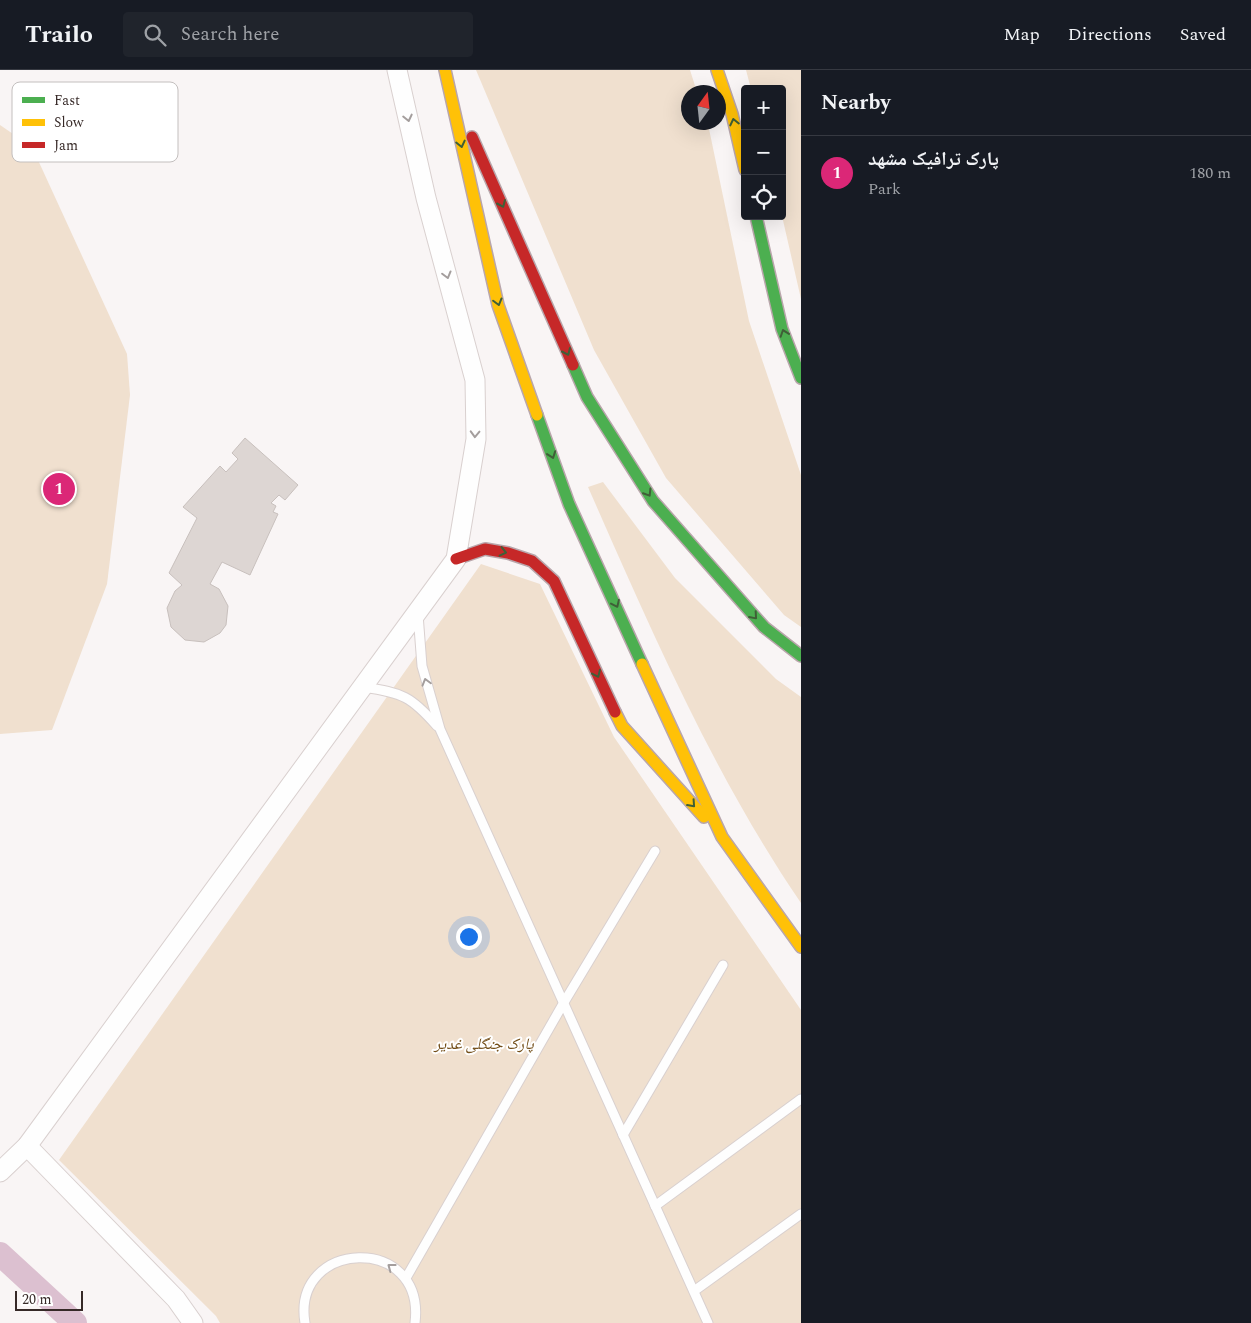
<!DOCTYPE html>
<meta charset="utf-8">
<style>
body{margin:0;font-family:Spectral,"Noto Naskh Arabic",serif;background:#20242c;color:#f1f3f6}
.controls{position:absolute;right:15px;top:15px;display:grid;overflow:hidden;border-radius:5px;box-shadow:0 5px 20px #0002}
.controls button{width:45px;height:45px;display:grid;place-items:center;padding:0;border:0;border-bottom:1px solid #363941;background:#171b24;color:#f1f3f6;font:25px sans-serif}
.compass{position:absolute;left:681px;top:15px;width:45px;height:45px;border-radius:50%;background:#171b24;box-shadow:0 5px 20px #0002;rotate:15deg}
.scale{position:absolute;left:15px;bottom:12px;width:68px;box-sizing:border-box;padding-left:5px;border:2px solid #362927;border-top:0;font-size:14px;line-height:18px;white-space:nowrap;color:#362927;-webkit-text-stroke:4px #fff;paint-order:stroke}
.you{position:absolute;left:468px;top:866px;width:18px;height:18px;margin:-12px;border:4px solid #fff;border-radius:50%;background:#1a73e8;box-shadow:0 0 0 8px #1a73e833}
.badge{display:grid;place-items:center;width:32px;height:32px;border-radius:50%;background:#db2777;color:#fff;font-size:16px;font-weight:700}
.pin{position:absolute;translate:-50% -50%;border:2px solid #fff;box-shadow:0 1px 5px #0006}
.list{margin:0;padding:0;list-style:none}
h2{display:flex;justify-content:space-between;align-items:center;height:65px;margin:0;padding:0 20px;font-size:21px}
h2 small{font-size:16px;font-weight:400;color:#9ea1a6}
.list li{display:grid;grid-template-columns:32px 1fr auto;gap:15px;align-items:center;box-sizing:border-box;height:75px;padding:0 20px;border-top:1px solid #363941}
.list b{display:block;font-size:19px;white-space:nowrap}
.list p{margin:0;font-size:16px;white-space:nowrap;color:#9ea1a6}
.list em{font-size:16px;font-style:normal;color:#9ea1a6}
.icon{flex:none;width:28px;height:28px;fill:none;stroke:currentColor;stroke-width:2;stroke-linecap:round;stroke-linejoin:round}
.map{position:relative;flex:none;width:801px;height:1253px;overflow:hidden}
header{display:flex;align-items:center;gap:30px;box-sizing:border-box;height:70px;padding:0 25px;background:#171b24;border-bottom:1px solid #363941}
header strong{font-size:24px}
nav{display:flex;gap:28px;margin-inline-start:auto;font-size:18px}
.search{width:350px;height:45px;background:#20242c;display:flex;align-items:center;gap:12px;box-sizing:border-box;padding:0 18px;border-radius:5px;color:#9ea1a6;font-size:19px}
main{display:flex}
aside{flex:1;background:#171b24}
.map>svg:first-child{display:block}
.green{fill:#f0e0cf}
.lines{fill:none;stroke-linecap:round;stroke-linejoin:round}
.canal{stroke:#dcc0d0;stroke-width:24}
.building{fill:#ddd6d3;stroke:#c8c0bd}
.lane-casing{stroke:#d9d0cf;stroke-width:11}
.street-casing{stroke:#d9d0cf;stroke-width:21}
.fast-casing{stroke:#b9a6ab;stroke-width:14}
.slow-casing{stroke:#b9a6ab;stroke-width:14}
.jam-casing{stroke:#b9a6ab;stroke-width:14}
.lane{stroke:#fefefe;stroke-width:9}
.street{stroke:#fefefe;stroke-width:19}
.fast{stroke:#4caf50;stroke-width:11}
.slow{stroke:#ffc107;stroke-width:11}
.jam{stroke:#c62828;stroke-width:11}
.oneway{stroke:#a49e9d}
.oneway2{stroke:#3f5f37}
.labels{text-anchor:middle;stroke-width:4;stroke-linejoin:round;paint-order:stroke}
.park-label{font-size:16px;font-style:italic;fill:#734e18;stroke:#fff}
.key{fill:#fff;stroke:#c3bfbe;stroke-width:1}
.key-label{font-size:14px;fill:#362927}
</style>
<header>
<strong>Trailo</strong>
<div class="search"><svg class="icon" aria-label="search" viewBox="0 0 24 24"><circle cx="10" cy="10" r="6"/><path d="M15 15l6 6"/></svg>Search here</div>
<nav><a>Map</a><a>Directions</a><a>Saved</a></nav>
</header>
<main>
<div class="map">
<svg width="801" height="1253" viewBox="0 0 801 1253">
<rect width="100%" height="100%" fill="#f9f5f5"/>
<!-- green -->
<g class="green">
<path d="M476,0H690L697,22H688V52L708,54L749,251L801,405V557L784,545L666,408L594,280Z"/>
<path d="M746,0H801V229L782,146V19H751Z"/>
<path d="M0,55L32,77L127,284L130,325L107,514L52,660L0,664Z"/>
<path d="M603,412L675,508L776,609L801,627V833C713,704 651,560 588,417Z"/>
<path d="M481,494L540,514L614,667L801,940V1253H220L216,1246L59,1090Z"/>
</g>
<g class="lines">
<!-- canal -->
<path class="canal" d="M0,1184L75,1253"/>
</g>
<!-- building -->
<path class="building" d="M245,368L298,415L285,430L279,425L271,433L276,436L273,442L278,444L250,505L222,492L210,514L219,519L228,536L226,555L220,563L204,572L185,570L171,557L167,538L175,521L182,515L169,503L197,448L183,437L220,396L226,402L238,389L232,383Z"/>
<g class="lines">
<!-- lane casing -->
<g class="lane-casing">
<g id="lane">
<path d="M418,544L422,596L440,659L708,1253"/>
<path d="M364,617C402,623 411,626 437,656"/>
<path d="M623,1065L723,895"/>
<path d="M655,1136L801,1029"/>
<path d="M406,1208L563,934L655,781"/>
<path d="M694,1221L801,1144"/>
<path d="M305,1253C291,1169 426,1163 415,1253"/>
</g>
</g>
<!-- street casing -->
<g class="street-casing">
<g id="street">
<path d="M27,1076L176,1229L193,1253"/>
<path d="M0,1102L27,1076L456,489L476,369L475,310L426,128L397,0"/>
</g>
</g>
<!-- fast casing -->
<g class="fast-casing">
<g id="fast">
<path d="M756,146L782,259L801,308"/>
<path d="M573,295L587,327L653,431L764,557L801,586"/>
<path d="M537,345L569,434L642,594"/>
</g>
</g>
<!-- slow casing -->
<g class="slow-casing">
<g id="slow">
<path d="M445,0L498,235L537,345"/>
<path d="M717,0L732,44L745,100"/>
<path d="M642,594L722,767L801,877"/>
<path d="M615,642L622,656L704,747"/>
</g>
</g>
<!-- jam casing -->
<g class="jam-casing">
<g id="jam">
<path d="M472,67L573,295"/>
<path d="M456,489L485,479L508,483L532,491L554,511L615,642"/>
</g>
</g>
<!-- lane -->
<use href="#lane" class="lane"/>
<!-- street -->
<use href="#street" class="street"/>
<!-- fast -->
<use href="#fast" class="fast"/>
<!-- slow -->
<use href="#slow" class="slow"/>
<!-- jam -->
<use href="#jam" class="jam"/>
</g>
<!-- one-way arrows -->
<defs><path id="oneway-chevron" d="M-2-3.5L2.5 0L-2 3.5" fill="none" stroke-width="1.6" stroke-linecap="round" stroke-linejoin="round" transform="scale(1.25)"/></defs>
<g class="oneway">
<use href="#oneway-chevron" transform="translate(408 48) rotate(77)"/>
<use href="#oneway-chevron" transform="translate(447 205) rotate(75)"/>
<use href="#oneway-chevron" transform="translate(475 364) rotate(92)"/>
<use href="#oneway-chevron" transform="translate(426 612) rotate(-106)"/>
<use href="#oneway-chevron" transform="translate(391 1197) rotate(-143)"/>
</g>
<g class="oneway2">
<use href="#oneway-chevron" transform="translate(734 52) rotate(-103)"/>
<use href="#oneway-chevron" transform="translate(461 74) rotate(77)"/>
<use href="#oneway-chevron" transform="translate(502 134) rotate(66)"/>
<use href="#oneway-chevron" transform="translate(498 232) rotate(75)"/>
<use href="#oneway-chevron" transform="translate(784 263) rotate(-109)"/>
<use href="#oneway-chevron" transform="translate(567 282) rotate(66)"/>
<use href="#oneway-chevron" transform="translate(552 385) rotate(70)"/>
<use href="#oneway-chevron" transform="translate(648 423) rotate(58)"/>
<use href="#oneway-chevron" transform="translate(503 482) rotate(13)"/>
<use href="#oneway-chevron" transform="translate(616 534) rotate(65)"/>
<use href="#oneway-chevron" transform="translate(754 546) rotate(49)"/>
<use href="#oneway-chevron" transform="translate(597 604) rotate(65)"/>
<use href="#oneway-chevron" transform="translate(692 734) rotate(48)"/>
</g>
<g class="labels">
<!-- park labels -->
<g class="park-label">
<text x="484" y="979">پارک جنگلی غدیر</text>
</g>
</g>
<!-- legend -->
<rect x="12" y="12" width="166" height="80" rx="8" class="key"/>
<rect x="22" y="27" width="23" height="6" fill="#4caf50"/>
<rect x="22" y="49" width="23" height="7" fill="#ffc107"/>
<rect x="22" y="72" width="23" height="6" fill="#c62828"/>
<g class="key-label">
<text x="54" y="35">Fast</text>
<text x="54" y="57">Slow</text>
<text x="54" y="80">Jam</text>
</g>
</svg>
<div class="controls">
<button>+</button>
<button>−</button>
<button><svg class="icon" aria-label="locate" viewBox="0 0 24 24"><circle cx="12" cy="12" r="6"/><path d="M12 2v4M12 18v4M2 12h4M18 12h4"/></svg></button>
</div>
<svg class="compass" viewBox="-18 -18 36 36"><path d="M0-13l5 13h-10z" fill="#e53935"/><path d="M0 13l5-13h-10z" fill="#9ea1a6"/></svg>
<div class="scale">20 m</div>
<div class="you"></div>
<div class="pin badge" style="left:59px;top:419px">1</div>
</div>
<aside>
<h2>Nearby<small></small></h2>
<ul class="list">
<li><span class="badge">1</span><div><b>پارک ترافیک مشهد</b><p>Park</p></div><em>180 m</em></li>
</ul>
</aside>
</main>
